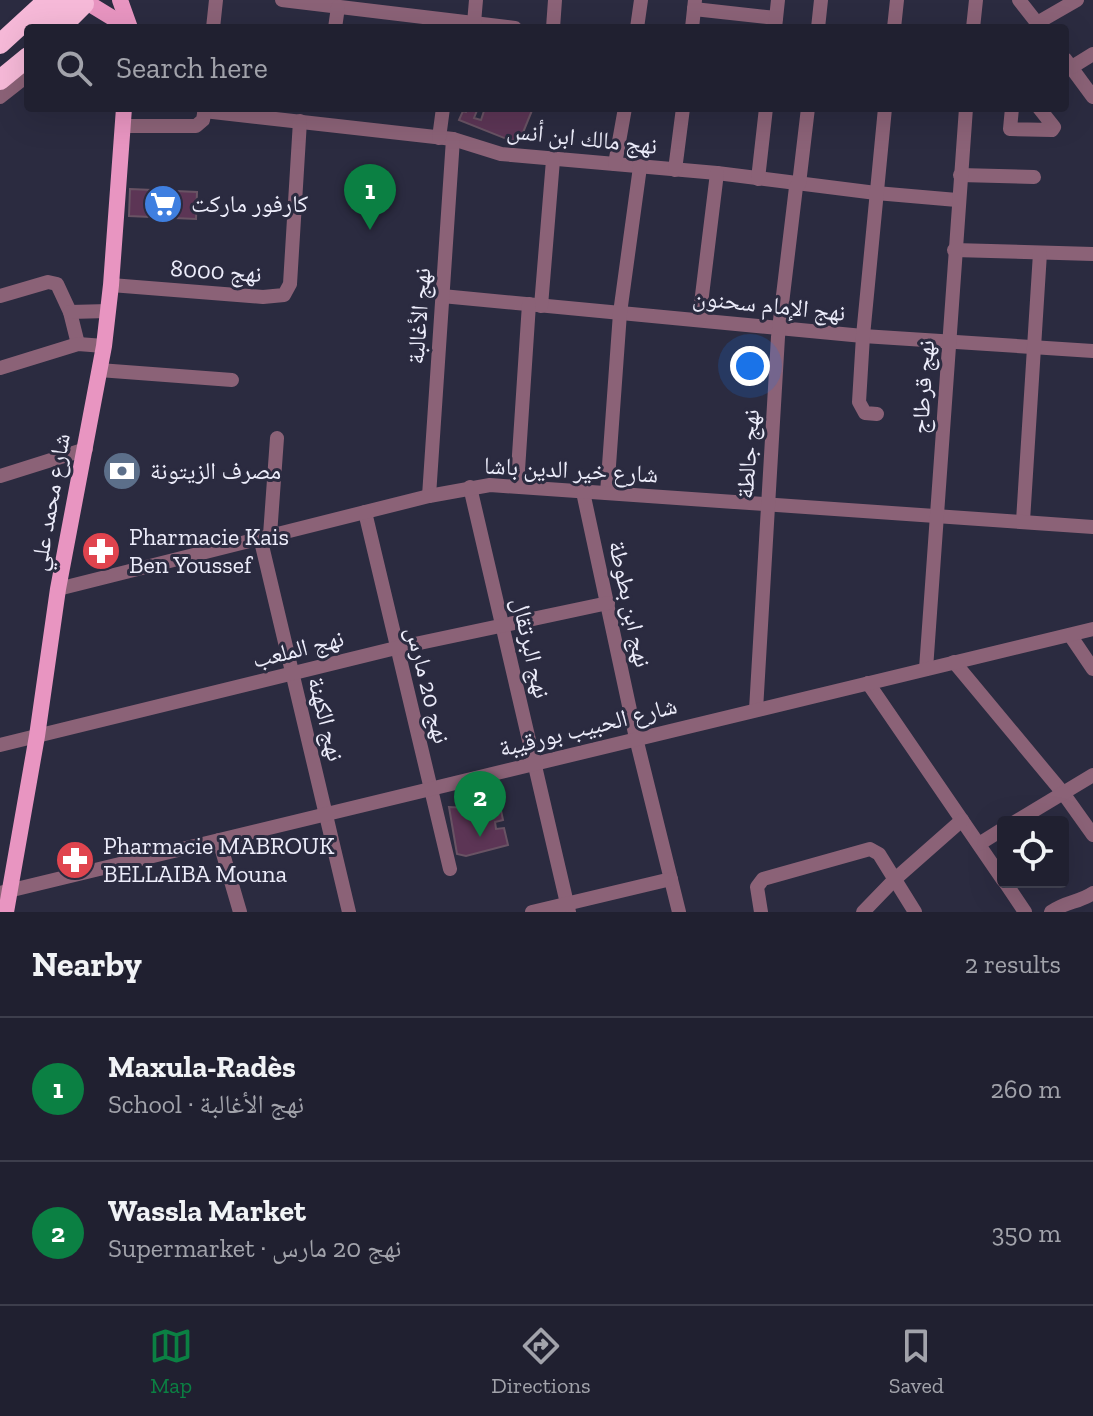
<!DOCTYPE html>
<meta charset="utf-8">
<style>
body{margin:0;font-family:"Zilla Slab","Noto Naskh Arabic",serif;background:#2d2d3c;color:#f1f3f6}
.controls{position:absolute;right:24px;bottom:24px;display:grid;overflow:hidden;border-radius:8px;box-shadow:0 8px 32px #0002}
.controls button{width:72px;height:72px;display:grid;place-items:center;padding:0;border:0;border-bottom:2px solid #3d3e4c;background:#202030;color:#f1f3f6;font:40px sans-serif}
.you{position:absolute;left:750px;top:366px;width:28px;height:28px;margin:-20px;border:6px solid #fff;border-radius:50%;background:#1a73e8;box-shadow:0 0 0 12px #1a73e833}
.badge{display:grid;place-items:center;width:52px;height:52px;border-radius:50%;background:#0b8043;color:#fff;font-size:26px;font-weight:700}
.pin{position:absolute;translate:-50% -66px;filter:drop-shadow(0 2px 4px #0008)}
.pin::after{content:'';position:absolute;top:42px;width:28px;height:24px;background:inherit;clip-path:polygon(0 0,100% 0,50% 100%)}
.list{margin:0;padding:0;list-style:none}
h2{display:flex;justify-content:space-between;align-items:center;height:104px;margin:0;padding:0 32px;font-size:34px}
h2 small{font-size:26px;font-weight:400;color:#a2a3ab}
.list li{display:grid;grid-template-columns:52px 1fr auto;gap:24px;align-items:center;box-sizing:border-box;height:144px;padding:0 32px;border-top:2px solid #3d3e4c}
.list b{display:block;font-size:30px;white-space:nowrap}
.list p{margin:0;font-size:26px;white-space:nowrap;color:#a2a3ab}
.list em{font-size:26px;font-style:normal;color:#a2a3ab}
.icon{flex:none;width:44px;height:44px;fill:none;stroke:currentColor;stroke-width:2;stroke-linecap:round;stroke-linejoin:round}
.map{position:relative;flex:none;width:1093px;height:912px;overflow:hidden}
.search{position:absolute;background:#202030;box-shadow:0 8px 32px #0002;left:24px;right:24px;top:24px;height:88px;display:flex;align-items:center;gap:20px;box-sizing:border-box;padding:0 28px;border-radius:8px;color:#a2a3ab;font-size:30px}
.sheet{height:392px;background:#202030}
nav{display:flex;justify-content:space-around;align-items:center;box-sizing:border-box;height:112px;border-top:2px solid #3d3e4c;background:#202030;font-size:22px;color:#a2a3ab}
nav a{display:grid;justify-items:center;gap:4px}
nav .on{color:#0b8043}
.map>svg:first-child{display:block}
.building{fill:#5c3555;stroke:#695364;stroke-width:2}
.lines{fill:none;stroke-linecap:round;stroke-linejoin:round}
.minor{stroke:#8b6277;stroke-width:14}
.major{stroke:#e895c1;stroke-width:16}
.highway{stroke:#f6b9d8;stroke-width:20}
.labels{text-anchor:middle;stroke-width:6;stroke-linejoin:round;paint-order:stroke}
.street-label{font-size:24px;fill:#ececfa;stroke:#2b2b40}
.poi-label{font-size:24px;fill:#ececfa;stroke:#2b2b40;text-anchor:start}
</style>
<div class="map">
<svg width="1093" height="912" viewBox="0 0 1093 912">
<rect width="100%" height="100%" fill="#2b2b40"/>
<!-- building -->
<g class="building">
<path d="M468,108H478L474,118L481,120L485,108H533L522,135L512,141L459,120L463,111L466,112Z"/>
<path d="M130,189L197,192L196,219L129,216Z"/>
<path d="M499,801L503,820L495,822L496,829L504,828L508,845L466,856L457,854L449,807L470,808L473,811L472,806L489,808L488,804Z"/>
</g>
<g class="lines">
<!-- minor -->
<g class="minor">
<path d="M282,0L515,28"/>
<path d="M1019,0L1041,28"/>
<path d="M694,9L776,18"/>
<path d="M474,23L476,0"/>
<path d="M1037,23L1077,0"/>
<path d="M213,28L216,0"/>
<path d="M335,28L338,7"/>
<path d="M553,28L555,0"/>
<path d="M637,28L641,0"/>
<path d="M692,28L695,0"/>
<path d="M775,28L778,0"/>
<path d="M818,28L821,0"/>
<path d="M894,28L897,0"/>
<path d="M973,28L976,0"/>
<path d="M1065,59L1093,97"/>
<path d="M1072,67L1093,54"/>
<path d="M0,97L28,75"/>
<path d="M1012,108L1010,129L1052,130L1054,127L1039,108"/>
<path d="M204,111L453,139L501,154L717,173L876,193L957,200"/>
<path d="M123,126H196L203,120L205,108"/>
<path d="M439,138L443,108"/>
<path d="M615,164L625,108"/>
<path d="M675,170L683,108"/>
<path d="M960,175L1034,177"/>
<path d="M758,179L766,108"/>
<path d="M954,250L1093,254"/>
<path d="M111,285L263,297L284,295L290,284L300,121"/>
<path d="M0,296L48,282L57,284L70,312L78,344"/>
<path d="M442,296L863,336L1093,351"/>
<path d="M541,306L553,160"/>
<path d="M70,312L108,311"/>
<path d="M699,320L717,173"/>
<path d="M0,368L78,344L104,346"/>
<path d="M99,370L232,380"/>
<path d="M877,414L865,413L859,402L863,336L885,108"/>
<path d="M0,476L86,449"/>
<path d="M517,485L529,304"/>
<path d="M470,487L569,912"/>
<path d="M583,492L636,738L679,912"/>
<path d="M607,493L620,313L640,167"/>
<path d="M429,496L453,139"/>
<path d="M365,512L450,869"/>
<path d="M1023,521L1040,253"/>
<path d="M270,535L277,438"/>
<path d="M260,537L349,912"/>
<path d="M58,589L429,496L490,485L1093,527"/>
<path d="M1070,635L1093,669"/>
<path d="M954,662L1063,793L1093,835"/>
<path d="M926,669L966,108"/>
<path d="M868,683L1003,880"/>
<path d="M756,710L778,337L796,187L799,184L808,108"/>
<path d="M0,745L396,648L608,603"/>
<path d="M1015,822L1093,775"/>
<path d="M219,840L240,912"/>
<path d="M979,844L1003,829"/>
<path d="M1005,882L1025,912"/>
<path d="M0,893L1093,629"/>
<path d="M532,912L671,879"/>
<path d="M761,912L757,887L763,879L870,849L879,854L915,912"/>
<path d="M863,912L894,880L962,820"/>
<path d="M1051,912C1066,901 1078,903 1093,893"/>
</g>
<!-- major -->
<g class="major">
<path d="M120,0L130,28"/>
<path d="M88,3L129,28"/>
<path d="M6,912L37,736L58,589L104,346L111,285L124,108"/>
</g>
<!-- highway -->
<g class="highway">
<path d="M41,28L67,0"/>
<path d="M60,28L84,4"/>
<path d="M0,44L48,0"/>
<path d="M0,80L28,57"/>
</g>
</g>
<!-- icons -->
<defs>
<g id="supermarket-disc" transform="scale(2)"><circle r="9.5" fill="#3f7fe0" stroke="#2b2b40"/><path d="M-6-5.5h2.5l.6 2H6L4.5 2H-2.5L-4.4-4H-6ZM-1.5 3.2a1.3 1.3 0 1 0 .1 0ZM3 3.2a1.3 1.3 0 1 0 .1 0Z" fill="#fff"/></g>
<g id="bank-disc" transform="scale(2)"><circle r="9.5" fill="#5c6f8a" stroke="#2b2b40"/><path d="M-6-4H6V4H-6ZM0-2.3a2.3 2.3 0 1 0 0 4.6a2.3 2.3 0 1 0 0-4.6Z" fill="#fff"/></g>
<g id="pharmacy-disc" transform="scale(2)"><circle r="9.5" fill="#e0444e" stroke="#2b2b40"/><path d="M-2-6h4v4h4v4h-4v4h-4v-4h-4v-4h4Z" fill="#fff"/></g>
</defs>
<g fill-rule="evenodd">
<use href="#supermarket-disc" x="163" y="204"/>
<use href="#bank-disc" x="122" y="471"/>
<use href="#pharmacy-disc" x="101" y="551"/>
<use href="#pharmacy-disc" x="75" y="860"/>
</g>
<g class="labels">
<!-- street labels -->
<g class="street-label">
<text transform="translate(582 138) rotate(6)" y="8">نهج مالك ابن أنس</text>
<text transform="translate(216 271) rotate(4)" y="8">نهج 8000</text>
<text transform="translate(769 305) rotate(6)" y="8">نهج الإمام سحنون</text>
<text transform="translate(419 316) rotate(-86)" y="8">نهج الأغالبة</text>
<text transform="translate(923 387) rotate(-86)" y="8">نهج قرطاج</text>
<text transform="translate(748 454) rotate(-86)" y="8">نهج جالطة</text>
<text transform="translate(571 470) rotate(3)" y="8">شارع خير الدين باشا</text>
<text transform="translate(50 502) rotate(-80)" y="8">شارع محمد علي</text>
<text transform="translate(630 604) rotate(78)" y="8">نهج ابن بطوطة</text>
<text transform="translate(531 648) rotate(77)" y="8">نهج البرتقال</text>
<text transform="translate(298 649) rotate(-14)" y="8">نهج الملعب</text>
<text transform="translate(428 685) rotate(76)" y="8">نهج 20 مارس</text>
<text transform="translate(326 719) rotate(76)" y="8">نهج الكهنة</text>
<text transform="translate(588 727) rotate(-14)" y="8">شارع الحبيب بورقيبة</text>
</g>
<!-- poi labels -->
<g class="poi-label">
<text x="191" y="212">كارفور ماركت</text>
<text x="150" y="479">مصرف الزيتونة</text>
<text x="129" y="545">Pharmacie Kais<tspan x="129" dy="28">Ben Youssef</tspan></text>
<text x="103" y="854">Pharmacie MABROUK<tspan x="103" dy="28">BELLAIBA Mouna</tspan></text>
</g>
</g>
</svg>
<div class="controls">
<button><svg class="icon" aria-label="locate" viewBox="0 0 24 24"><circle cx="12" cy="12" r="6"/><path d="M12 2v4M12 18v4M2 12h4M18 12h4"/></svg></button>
</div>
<div class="you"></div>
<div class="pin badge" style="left:370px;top:230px">1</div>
<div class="pin badge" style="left:480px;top:837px">2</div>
<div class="search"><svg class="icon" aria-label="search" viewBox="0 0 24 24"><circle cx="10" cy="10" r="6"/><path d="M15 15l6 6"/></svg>Search here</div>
</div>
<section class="sheet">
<h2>Nearby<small>2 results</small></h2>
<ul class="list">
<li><span class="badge">1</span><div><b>Maxula-Radès</b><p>School · نهج الأغالبة</p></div><em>260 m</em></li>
<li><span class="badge">2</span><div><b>Wassla Market</b><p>Supermarket · نهج 20 مارس</p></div><em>350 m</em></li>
</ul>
</section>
<nav>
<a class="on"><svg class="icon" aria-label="map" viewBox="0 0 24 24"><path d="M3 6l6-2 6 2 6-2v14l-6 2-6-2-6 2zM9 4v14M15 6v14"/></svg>Map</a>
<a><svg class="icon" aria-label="directions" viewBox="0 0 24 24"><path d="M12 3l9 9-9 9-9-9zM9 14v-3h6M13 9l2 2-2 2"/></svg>Directions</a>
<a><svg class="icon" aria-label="saved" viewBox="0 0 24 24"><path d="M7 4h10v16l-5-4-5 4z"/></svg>Saved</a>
</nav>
